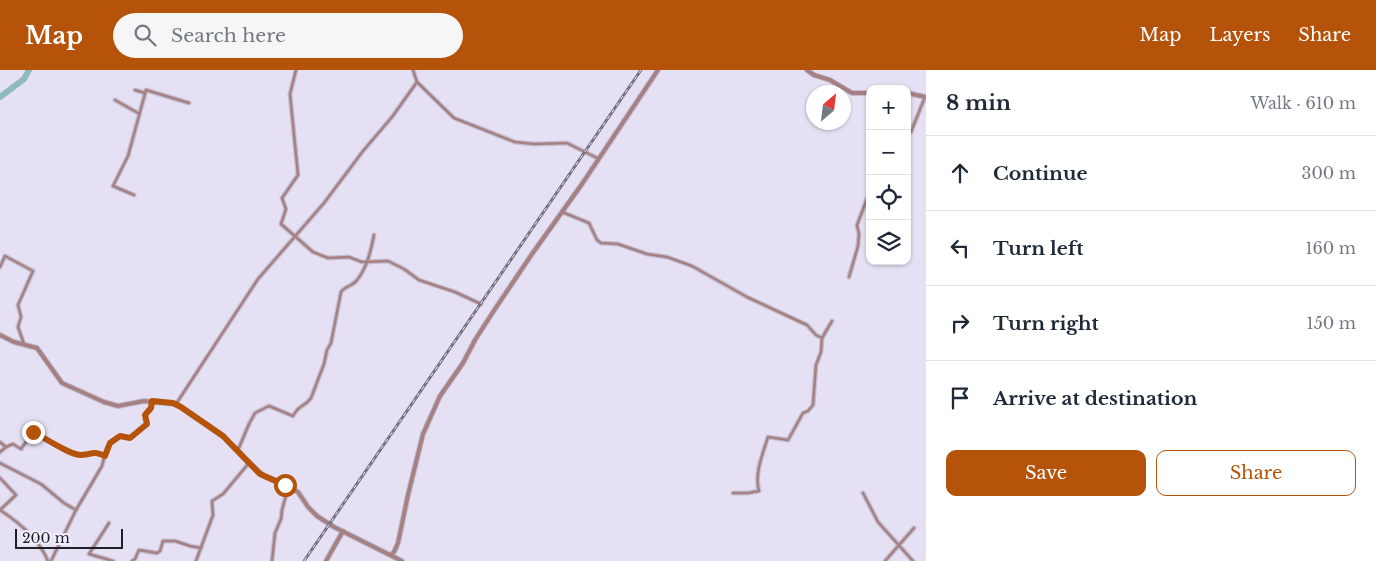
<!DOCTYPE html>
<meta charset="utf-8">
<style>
body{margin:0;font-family:"Libre Baskerville",serif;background:#f6f6f7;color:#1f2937}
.controls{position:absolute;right:15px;top:15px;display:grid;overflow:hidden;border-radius:10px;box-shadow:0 1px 4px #0004}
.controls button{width:45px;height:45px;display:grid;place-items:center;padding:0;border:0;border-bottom:1px solid #e0e1e3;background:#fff;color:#1f2937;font:25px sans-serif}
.compass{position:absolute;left:806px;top:15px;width:45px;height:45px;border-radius:50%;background:#fff;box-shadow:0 1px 4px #0004;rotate:28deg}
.scale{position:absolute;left:15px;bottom:12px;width:108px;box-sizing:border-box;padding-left:5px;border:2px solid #201e26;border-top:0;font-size:14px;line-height:18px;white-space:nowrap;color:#201e26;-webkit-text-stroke:4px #f3eeff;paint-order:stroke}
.stop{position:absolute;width:15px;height:15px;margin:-11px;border:4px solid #b45309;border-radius:50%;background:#fff}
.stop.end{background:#b45309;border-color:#fff;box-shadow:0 1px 5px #0008}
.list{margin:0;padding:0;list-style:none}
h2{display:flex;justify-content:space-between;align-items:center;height:65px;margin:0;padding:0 20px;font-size:21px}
h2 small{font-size:16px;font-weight:400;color:#747a83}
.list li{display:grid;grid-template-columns:32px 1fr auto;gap:15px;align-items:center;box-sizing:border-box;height:75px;padding:0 20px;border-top:1px solid #e0e1e3}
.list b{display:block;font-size:19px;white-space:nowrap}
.list em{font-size:16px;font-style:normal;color:#747a83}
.actions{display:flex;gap:10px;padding:15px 20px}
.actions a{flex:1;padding:11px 0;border:1px solid #b45309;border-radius:10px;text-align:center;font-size:18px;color:#b45309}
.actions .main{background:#b45309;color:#fff}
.icon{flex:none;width:28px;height:28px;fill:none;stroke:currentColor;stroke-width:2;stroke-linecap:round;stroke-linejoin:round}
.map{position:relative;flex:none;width:926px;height:491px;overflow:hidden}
header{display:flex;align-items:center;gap:30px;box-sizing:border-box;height:70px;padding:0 25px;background:#b45309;color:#fff}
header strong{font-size:24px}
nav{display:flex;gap:28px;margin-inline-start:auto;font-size:18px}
.search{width:350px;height:45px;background:#f6f6f7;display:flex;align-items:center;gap:12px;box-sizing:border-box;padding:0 18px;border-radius:28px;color:#747a83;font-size:19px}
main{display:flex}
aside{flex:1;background:#fff}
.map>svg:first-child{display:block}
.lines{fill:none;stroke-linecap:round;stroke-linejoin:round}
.river{stroke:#8eb9be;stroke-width:6}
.minor-casing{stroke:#c2bdcf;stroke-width:5}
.tertiary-casing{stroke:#c2bdcf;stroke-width:6}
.minor{stroke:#a68083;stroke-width:2.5}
.tertiary{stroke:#a68083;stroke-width:4}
.rail-casing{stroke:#76727f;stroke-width:3}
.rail{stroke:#f3eeff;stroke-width:1;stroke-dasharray:4;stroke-linecap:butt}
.route{stroke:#b45309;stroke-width:6}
</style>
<header>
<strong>Map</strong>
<div class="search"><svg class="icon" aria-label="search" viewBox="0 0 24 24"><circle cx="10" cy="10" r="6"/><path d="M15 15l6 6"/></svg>Search here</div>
<nav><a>Map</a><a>Layers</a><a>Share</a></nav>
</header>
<main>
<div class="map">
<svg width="926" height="491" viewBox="0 0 926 491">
<rect width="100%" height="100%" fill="#e6e0f4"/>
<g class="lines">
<!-- river -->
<path class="river" d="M0,27L24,9L29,0"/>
<!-- minor casing -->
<g class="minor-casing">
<g id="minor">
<path d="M296,0L290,24L298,105L282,128L286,139L281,154L313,182L328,188L349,187L362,192L388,191L404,199L419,210L455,222L481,234"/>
<path d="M413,0L417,12L454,48L515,72L534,74L567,73L599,89"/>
<path d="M135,20L145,23"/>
<path d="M115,30L138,43"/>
<path d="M907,65L911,62L925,27"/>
<path d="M134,125L113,116L128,86L146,20L189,33"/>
<path d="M562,142L589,153L597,170L601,173L618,174L647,184L667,187L692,196L747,227L807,255L816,265L822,268"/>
<path d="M0,197L5,186L33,201L18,235L21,247L18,257L24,274"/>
<path d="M849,207L858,176L859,164L857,155L870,121"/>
<path d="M176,334L258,209L324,133L363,81L392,47L417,12"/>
<path d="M0,372L6,377L13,374L21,379L33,362C45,368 70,385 81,385C94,385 90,380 105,386"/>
<path d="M238,380L249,354L255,343L269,336L293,346C299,334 305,337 311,328L324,294L327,280L331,273L341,222C345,216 353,216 357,210C367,198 371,180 374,165"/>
<path d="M0,382L6,377"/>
<path d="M0,393L41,414L64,433L76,440"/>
<path d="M0,408L16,425L0,440"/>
<path d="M733,423H748L759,421C754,404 763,383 768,367L788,370L803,343L808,341L813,335L816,295L821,282L822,268L832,251"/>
<path d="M863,423L878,452L913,491"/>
<path d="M0,440C20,453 39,469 48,491"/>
<path d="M109,453L89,484L113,491"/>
<path d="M51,491L76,440L102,396L106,380L110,373L120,366L130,368L147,354L145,345L151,338L152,331"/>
<path d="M132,491L135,489L139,480L157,483L160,481L163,471H175L190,476L201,478"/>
<path d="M196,491L213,445L212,431L223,424L249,393"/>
<path d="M272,491L275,463L281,449L282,440L288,418"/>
<path d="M885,491L914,458"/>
</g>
</g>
<!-- tertiary casing -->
<g class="tertiary-casing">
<g id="tertiary">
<path d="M807,0L814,5L830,10L852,23H870"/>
<path d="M907,23L926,27"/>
<path d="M0,265L14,272L37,278L62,313L104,332L118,336L144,331L176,334L223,366L249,393L264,406L298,422L308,437L317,446L334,457L402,491"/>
<path d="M391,485L394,482L398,473L408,425L423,364L440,326L463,293L475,270L493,242L532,184L582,114L658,0"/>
<path d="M326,491L343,461"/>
</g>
</g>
<!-- minor -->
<use href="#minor" class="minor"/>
<!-- tertiary -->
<use href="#tertiary" class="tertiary"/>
<!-- rail casing -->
<g class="rail-casing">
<path id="rail" d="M304,491L641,0"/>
</g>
<!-- rail -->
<use href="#rail" class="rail"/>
</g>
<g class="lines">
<!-- route -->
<path class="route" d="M33,362C45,368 70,385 81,385C94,385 90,380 105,386L110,373L120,366L130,368L147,354L145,345L151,338L152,331L173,333L181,337L223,366L260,404L285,415"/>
</g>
</svg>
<div class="controls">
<button>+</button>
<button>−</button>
<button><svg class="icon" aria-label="locate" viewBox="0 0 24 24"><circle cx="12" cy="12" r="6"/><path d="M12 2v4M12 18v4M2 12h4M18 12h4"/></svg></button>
<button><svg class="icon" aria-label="layers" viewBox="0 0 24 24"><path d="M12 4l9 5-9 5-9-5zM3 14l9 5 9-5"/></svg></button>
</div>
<svg class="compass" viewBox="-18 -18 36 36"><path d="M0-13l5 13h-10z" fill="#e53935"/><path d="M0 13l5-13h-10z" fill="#747a83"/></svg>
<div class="scale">200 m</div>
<div class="stop" style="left:285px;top:415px"></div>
<div class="stop end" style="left:33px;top:362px"></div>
</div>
<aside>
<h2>8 min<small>Walk · 610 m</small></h2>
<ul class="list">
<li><svg class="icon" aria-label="ahead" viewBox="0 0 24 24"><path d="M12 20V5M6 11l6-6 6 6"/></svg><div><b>Continue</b></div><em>300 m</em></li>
<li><svg class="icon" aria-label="left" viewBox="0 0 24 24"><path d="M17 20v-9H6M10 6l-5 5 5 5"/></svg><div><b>Turn left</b></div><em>160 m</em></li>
<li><svg class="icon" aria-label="right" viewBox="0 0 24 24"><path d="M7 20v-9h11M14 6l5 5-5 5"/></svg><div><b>Turn right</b></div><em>150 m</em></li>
<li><svg class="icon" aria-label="arrive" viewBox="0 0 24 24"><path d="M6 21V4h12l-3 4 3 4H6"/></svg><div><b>Arrive at destination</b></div></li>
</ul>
<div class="actions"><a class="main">Save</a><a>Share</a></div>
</aside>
</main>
